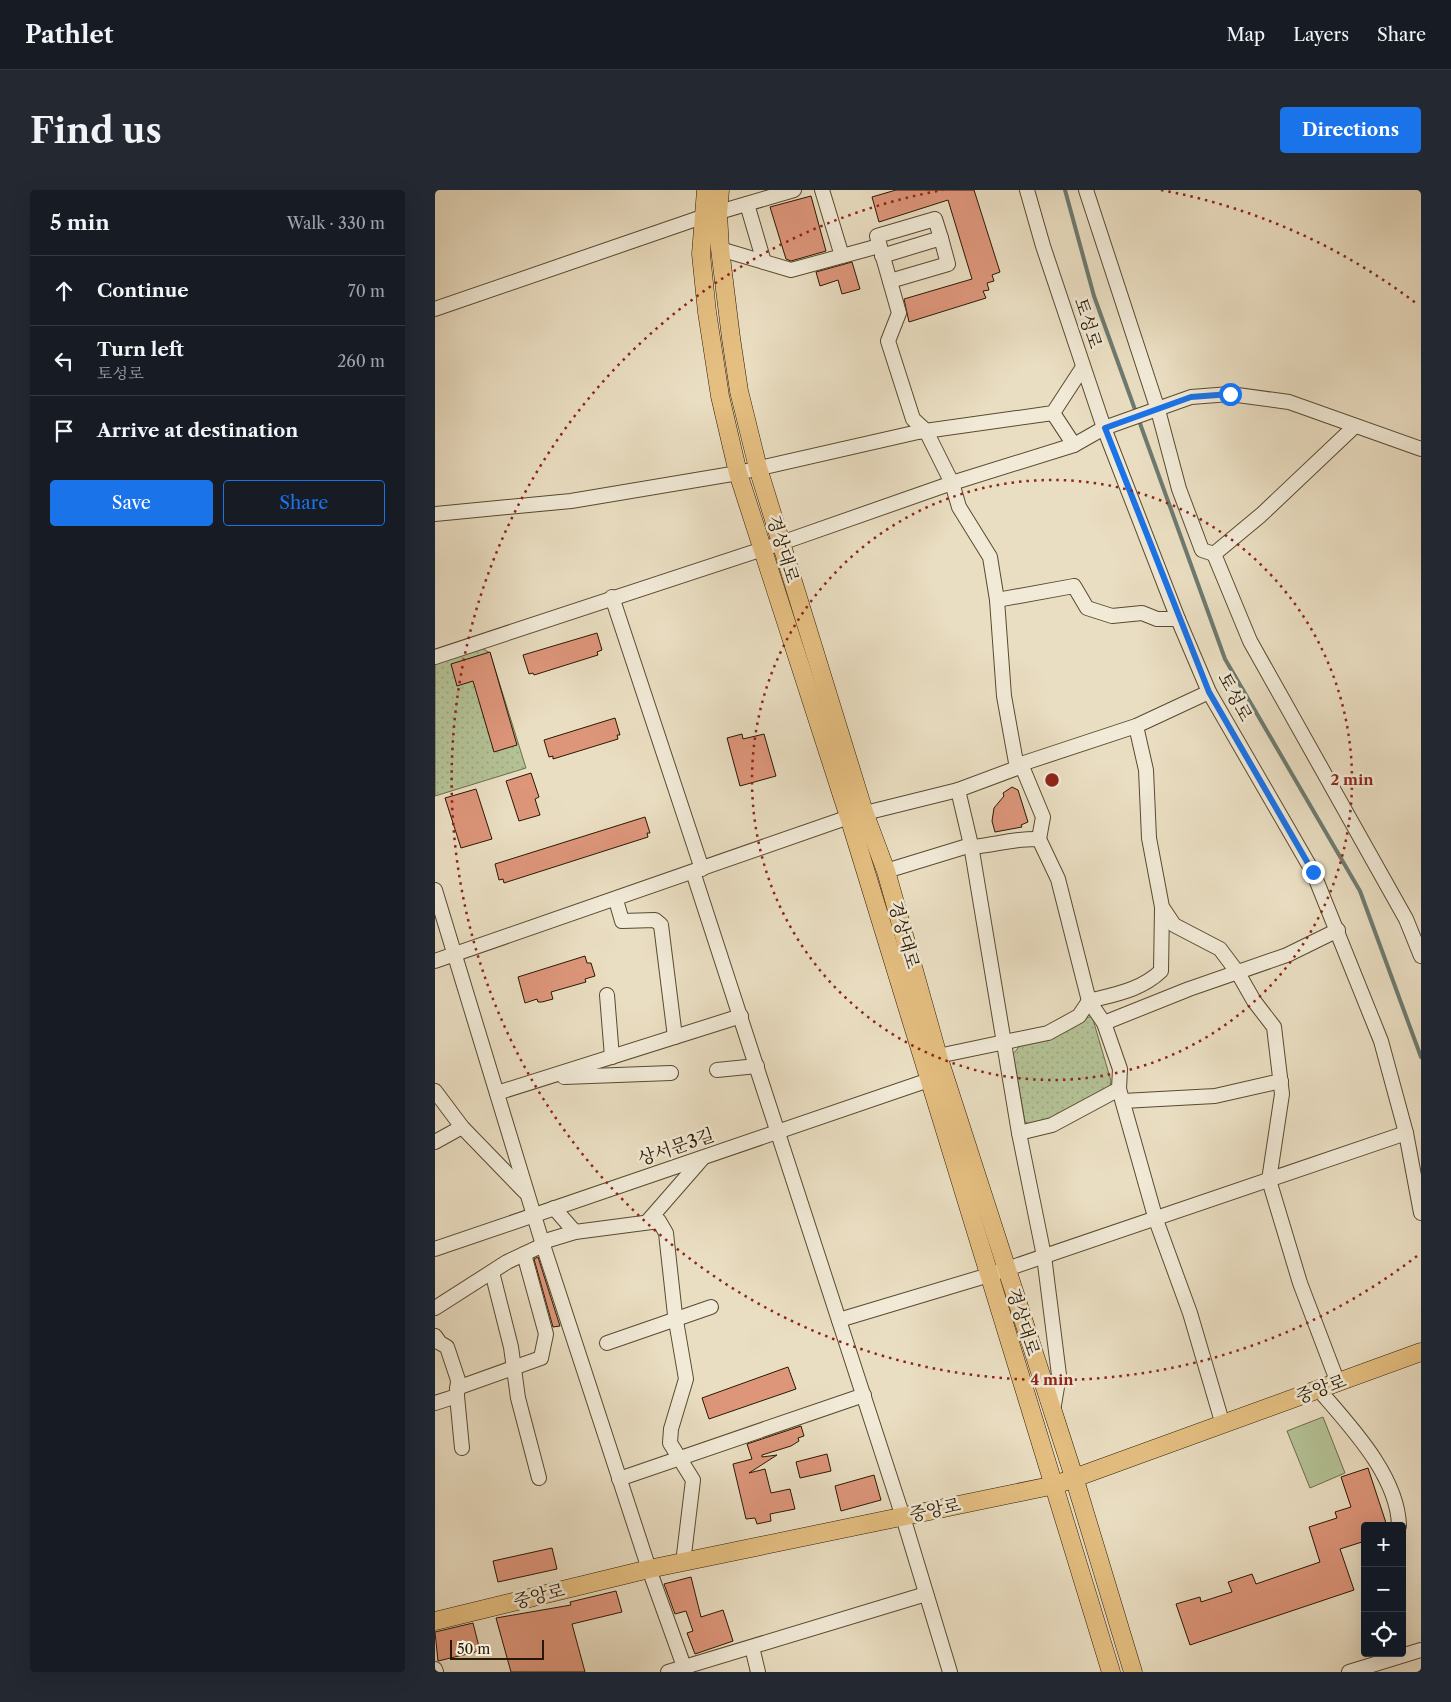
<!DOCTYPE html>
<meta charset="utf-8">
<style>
body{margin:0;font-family:"Libre Caslon Text","Noto Serif KR",serif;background:#242831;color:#f1f3f6}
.controls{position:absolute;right:15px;bottom:15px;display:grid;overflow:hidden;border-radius:5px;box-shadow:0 5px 20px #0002}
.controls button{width:45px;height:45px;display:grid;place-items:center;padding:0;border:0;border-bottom:1px solid #363941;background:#171b24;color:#f1f3f6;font:25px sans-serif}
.scale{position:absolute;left:15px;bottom:12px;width:94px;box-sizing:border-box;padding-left:5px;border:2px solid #291800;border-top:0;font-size:14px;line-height:18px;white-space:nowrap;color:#291800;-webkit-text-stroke:4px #f1ead7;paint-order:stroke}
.stop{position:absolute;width:15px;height:15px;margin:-11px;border:4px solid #1a73e8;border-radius:50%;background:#fff}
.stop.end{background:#1a73e8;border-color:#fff;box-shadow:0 1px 5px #0008}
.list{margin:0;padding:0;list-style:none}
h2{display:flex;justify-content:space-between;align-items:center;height:65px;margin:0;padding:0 20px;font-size:21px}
h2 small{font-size:16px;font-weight:400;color:#9ea1a6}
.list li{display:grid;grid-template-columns:32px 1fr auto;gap:15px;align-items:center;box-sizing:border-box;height:70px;padding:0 20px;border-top:1px solid #363941}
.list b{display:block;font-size:19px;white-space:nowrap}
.list p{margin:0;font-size:16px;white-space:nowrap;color:#9ea1a6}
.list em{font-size:16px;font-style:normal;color:#9ea1a6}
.actions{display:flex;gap:10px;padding:15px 20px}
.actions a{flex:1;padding:11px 0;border:1px solid #1a73e8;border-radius:5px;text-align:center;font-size:18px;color:#1a73e8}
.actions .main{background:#1a73e8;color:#fff}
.icon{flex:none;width:28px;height:28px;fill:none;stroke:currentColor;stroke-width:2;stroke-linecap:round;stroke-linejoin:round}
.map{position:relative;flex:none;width:986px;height:1482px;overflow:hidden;border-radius:5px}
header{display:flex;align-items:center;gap:30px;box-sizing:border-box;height:70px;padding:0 25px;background:#171b24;border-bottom:1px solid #363941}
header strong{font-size:24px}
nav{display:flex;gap:28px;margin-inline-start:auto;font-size:18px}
.intro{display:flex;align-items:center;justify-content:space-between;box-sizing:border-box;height:120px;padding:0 30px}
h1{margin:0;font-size:35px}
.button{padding:12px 22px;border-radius:5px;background:#1a73e8;color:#fff;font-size:18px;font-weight:700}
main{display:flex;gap:30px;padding:0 30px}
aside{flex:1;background:#171b24;border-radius:5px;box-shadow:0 5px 20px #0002}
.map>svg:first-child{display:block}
.park{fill:url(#park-dots);stroke:#6e6d4b}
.pitch{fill:#b4c296;stroke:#6e6d4b}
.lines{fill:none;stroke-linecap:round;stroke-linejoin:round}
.stream{stroke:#6d7a70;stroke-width:4}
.building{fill:#de967b;stroke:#291800}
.minor-casing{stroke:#594a30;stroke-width:16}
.major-casing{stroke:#291800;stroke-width:19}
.minor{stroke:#f1ead7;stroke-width:14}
.major{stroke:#e5bf81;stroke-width:18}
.route{stroke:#1a73e8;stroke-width:6}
.ring{fill:none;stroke:#8f2418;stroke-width:2.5;stroke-dasharray:2.5 5}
.labels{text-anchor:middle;stroke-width:5;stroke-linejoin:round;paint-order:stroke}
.street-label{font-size:18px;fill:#291800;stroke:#f1ead7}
.centre{fill:#8f2418;stroke:#f1ead7;stroke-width:2.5}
.ring-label{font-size:15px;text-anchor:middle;font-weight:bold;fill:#8f2418;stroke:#f1ead7;stroke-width:5;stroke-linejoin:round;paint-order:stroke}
</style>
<header>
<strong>Pathlet</strong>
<nav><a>Map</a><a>Layers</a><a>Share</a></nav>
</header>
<div class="intro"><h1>Find us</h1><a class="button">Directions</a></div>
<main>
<aside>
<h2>5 min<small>Walk · 330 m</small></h2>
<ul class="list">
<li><svg class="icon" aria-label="ahead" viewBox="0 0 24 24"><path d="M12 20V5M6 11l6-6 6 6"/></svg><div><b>Continue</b></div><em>70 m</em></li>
<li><svg class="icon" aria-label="left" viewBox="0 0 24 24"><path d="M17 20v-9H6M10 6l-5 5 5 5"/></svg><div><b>Turn left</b><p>토성로</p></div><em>260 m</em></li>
<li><svg class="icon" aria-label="arrive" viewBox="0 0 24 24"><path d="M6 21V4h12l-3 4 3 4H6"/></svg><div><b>Arrive at destination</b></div></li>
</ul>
<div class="actions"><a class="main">Save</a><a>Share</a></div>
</aside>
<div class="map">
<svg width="986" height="1482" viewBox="0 0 986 1482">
<defs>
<pattern id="park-dots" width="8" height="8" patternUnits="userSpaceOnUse" patternTransform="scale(1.25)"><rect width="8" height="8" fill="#b4c296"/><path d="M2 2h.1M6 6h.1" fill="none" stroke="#9ba680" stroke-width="1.8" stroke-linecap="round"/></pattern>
</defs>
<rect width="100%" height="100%" fill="#eadec2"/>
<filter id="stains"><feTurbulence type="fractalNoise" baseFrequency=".004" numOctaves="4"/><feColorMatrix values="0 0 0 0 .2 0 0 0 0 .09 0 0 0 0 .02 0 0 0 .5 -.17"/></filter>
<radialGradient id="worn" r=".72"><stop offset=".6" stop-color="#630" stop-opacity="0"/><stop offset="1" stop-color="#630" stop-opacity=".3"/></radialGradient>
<!-- park -->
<g class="park">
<path d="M45,457L55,463L91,578L0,606V472Z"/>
<path d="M657,826L676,891L674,900L598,937L590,932L578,864L588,852Z"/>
</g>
<!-- pitch -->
<path class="pitch" d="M888,1227L910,1283L875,1298L852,1241Z"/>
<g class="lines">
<!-- stream -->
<path class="stream" d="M630,0L659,106L790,469L925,701L986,867"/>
</g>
<!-- building -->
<g class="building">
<path d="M461,0H539L565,82L557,85L559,91L552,93L554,100L548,101L551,108L474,132L469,109L537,89L513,10L444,32L437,7Z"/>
<path d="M376,6L391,61L356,71L351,69L335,17Z"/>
<path d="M417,72L425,99L407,104L403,90L385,96L381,82Z"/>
<path d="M162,443L167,460L162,462L163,465L99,485L98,483L94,484L88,465Z"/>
<path d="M55,462L82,555L59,562L38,491L22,496L16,474Z"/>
<path d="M180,528L185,545H182L183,549L118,569V566L114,567L109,550Z"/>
<path d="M307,544L308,549L329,544L341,586L305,596L292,548Z"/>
<path d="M96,583L104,607L100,609L105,625L84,631L71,591Z"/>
<path d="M577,597L583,600L593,632L586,635L587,637L560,642L557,631L559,618L569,606L568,603Z"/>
<path d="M41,599L57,649L26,658L10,608Z"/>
<path d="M210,627L215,643H212L213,647L69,693L68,689L64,690L60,674Z"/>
<path d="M150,766L152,773H156L160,786L150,789L151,792L116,802L118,809L107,812H103L102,809L90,813L83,787Z"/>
<path d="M103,1067L125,1136L118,1137L99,1069Z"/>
<path d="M353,1177L361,1199L274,1229L267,1208Z"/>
<path d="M366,1236L369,1246L363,1248L364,1251L356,1256L327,1265V1267L342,1265L314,1283L330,1279L336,1303L355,1299L360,1319L335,1324L336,1331L322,1334L320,1328L311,1329L298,1274L317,1269L312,1254Z"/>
<path d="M392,1264L396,1281L365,1288L361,1272Z"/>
<path d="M933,1278L952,1336H930V1351L905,1359L919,1400L755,1455L741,1414L765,1407L766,1412L797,1402L793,1392L817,1384L821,1394L885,1372L874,1337L902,1328L900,1322L916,1317L906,1287Z"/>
<path d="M439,1285L446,1310L406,1321L400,1296Z"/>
<path d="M117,1358L122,1379L63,1392L58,1371Z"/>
<path d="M256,1387L266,1427L288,1420L298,1451L260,1464L252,1443L258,1441L251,1421L240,1424L229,1394Z"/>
<path d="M181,1401L187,1422L137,1434L150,1482H76L61,1428L136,1415L135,1412Z"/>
<path d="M38,1433L45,1461L3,1471L0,1442Z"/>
</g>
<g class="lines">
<!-- minor casing -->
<g class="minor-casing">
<g id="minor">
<path d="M387,0L407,66"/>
<path d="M592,0L608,56L669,238L743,429L774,502L878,682L946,851L971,943L986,1023"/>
<path d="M651,0L723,220L744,299L767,360L779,364"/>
<path d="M312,14L329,72"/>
<path d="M285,59L356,80L444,56"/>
<path d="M447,66L506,48L513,74L455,91"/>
<path d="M0,119L267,27L359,0"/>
<path d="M618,223L639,255L517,293L524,317L555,367L562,410L569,506L582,578L523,600L536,655L584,943L609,1066L624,1185L618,1221"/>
<path d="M920,236L826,325L779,364L815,451L971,729L986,766"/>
<path d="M639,255L669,238L756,207L795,204L854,212L986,259"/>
<path d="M0,324L136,311L303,283L483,242L618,223L648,177"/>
<path d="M177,407L267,679"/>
<path d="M562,410L639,396L652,418L677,426L707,423L722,429H743"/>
<path d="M0,467L346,353L517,293L491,241L478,229L453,151L464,123L442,46L500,29L506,48"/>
<path d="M701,536L711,580L714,648L727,717L739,735L785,759L803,783L819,811L839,837L847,904L834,990L865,1093L903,1193"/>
<path d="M586,574L608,627L604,649"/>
<path d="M582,578L586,574L701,536L774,502"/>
<path d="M537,657C560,655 581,648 604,649L623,689L654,811L669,833L685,879L684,899L721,1030L755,1123L788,1235"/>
<path d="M451,681L536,655"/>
<path d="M258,682L468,1327L515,1482"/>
<path d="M0,700L108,1055L214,1379L251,1482"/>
<path d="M181,710L187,731L220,730L226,735L240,847"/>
<path d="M0,771L414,627L523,600"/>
<path d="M172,805L177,867"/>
<path d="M669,833L754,799L852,765L903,740"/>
<path d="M503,866L613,843L644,826L654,811C681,804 706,800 726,781L727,718"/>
<path d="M282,880L322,876"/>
<path d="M129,887L236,883"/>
<path d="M0,901L27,937L90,1002"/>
<path d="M62,903L306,826"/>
<path d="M688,911L780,906L846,891"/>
<path d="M584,943L617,935L684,899"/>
<path d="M0,952L27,937"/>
<path d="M119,1018L140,1042L224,1031L231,1043L240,1125L251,1189L236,1239L235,1253L258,1290L248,1373"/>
<path d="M212,1032L267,969"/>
<path d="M107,1052L140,1042"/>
<path d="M0,1059L494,890"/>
<path d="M57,1082L76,1157L83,1208L104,1288"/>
<path d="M0,1118L72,1072L108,1055"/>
<path d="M404,1130L554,1085L971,943"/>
<path d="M0,1146L5,1153L12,1157L23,1190L22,1206L27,1258"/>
<path d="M172,1153L276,1117"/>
<path d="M22,1198L106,1168L111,1144L89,1064"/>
<path d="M884,1200C915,1236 963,1286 964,1336"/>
<path d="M0,1213L22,1206"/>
<path d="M184,1289L429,1205"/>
<path d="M317,1457L323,1482"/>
<path d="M0,1479L1,1482"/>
<path d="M233,1482L491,1404"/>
<path d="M914,1482L986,1460"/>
</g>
</g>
<!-- major casing -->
<g class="major-casing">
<g id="major">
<path d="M271,0L266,64L272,122L285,206L303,283L414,627L676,1482"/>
<path d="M285,0L283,23L285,59L296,148L304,201L323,278L429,622L451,681L503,866L639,1287L698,1482"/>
<path d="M0,1431L214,1379L620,1295L986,1162"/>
</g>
</g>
<!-- minor -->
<use href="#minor" class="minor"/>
<!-- major -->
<use href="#major" class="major"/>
</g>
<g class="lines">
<!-- route -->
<path class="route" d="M795,204L756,207L670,238L774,502L878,682"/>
</g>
<!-- distance rings -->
<g class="ring">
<circle cx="617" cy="590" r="300"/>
<path d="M982 1066A600 600 0 1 1 508 0M726 0A600 600 0 0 1 982 114"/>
</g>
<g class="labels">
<!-- street labels -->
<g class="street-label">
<text transform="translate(653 133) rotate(72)" y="6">토성로</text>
<text transform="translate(348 359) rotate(73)" y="6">경상대로</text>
<text transform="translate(800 507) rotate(62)" y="6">토성로</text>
<text transform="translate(469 745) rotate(74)" y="6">경상대로</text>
<text transform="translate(241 957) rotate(-19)" y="6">상서문3길</text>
<text transform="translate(588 1132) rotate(72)" y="6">경상대로</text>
<text transform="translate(886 1199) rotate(-20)" y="6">중앙로</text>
<text transform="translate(500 1320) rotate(-12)" y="6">중앙로</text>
<text transform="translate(104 1406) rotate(-14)" y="6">중앙로</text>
</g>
</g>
<circle cx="617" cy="590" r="8" class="centre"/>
<g class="ring-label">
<text x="917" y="595">2 min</text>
<text x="617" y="1195">4 min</text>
</g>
<rect width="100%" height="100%" filter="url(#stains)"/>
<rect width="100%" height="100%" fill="url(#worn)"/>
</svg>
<div class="controls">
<button>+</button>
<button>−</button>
<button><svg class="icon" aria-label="locate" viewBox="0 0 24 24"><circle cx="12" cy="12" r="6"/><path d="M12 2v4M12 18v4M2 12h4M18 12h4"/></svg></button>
</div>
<div class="scale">50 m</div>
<div class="stop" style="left:795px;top:204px"></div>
<div class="stop end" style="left:878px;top:682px"></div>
</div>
</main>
